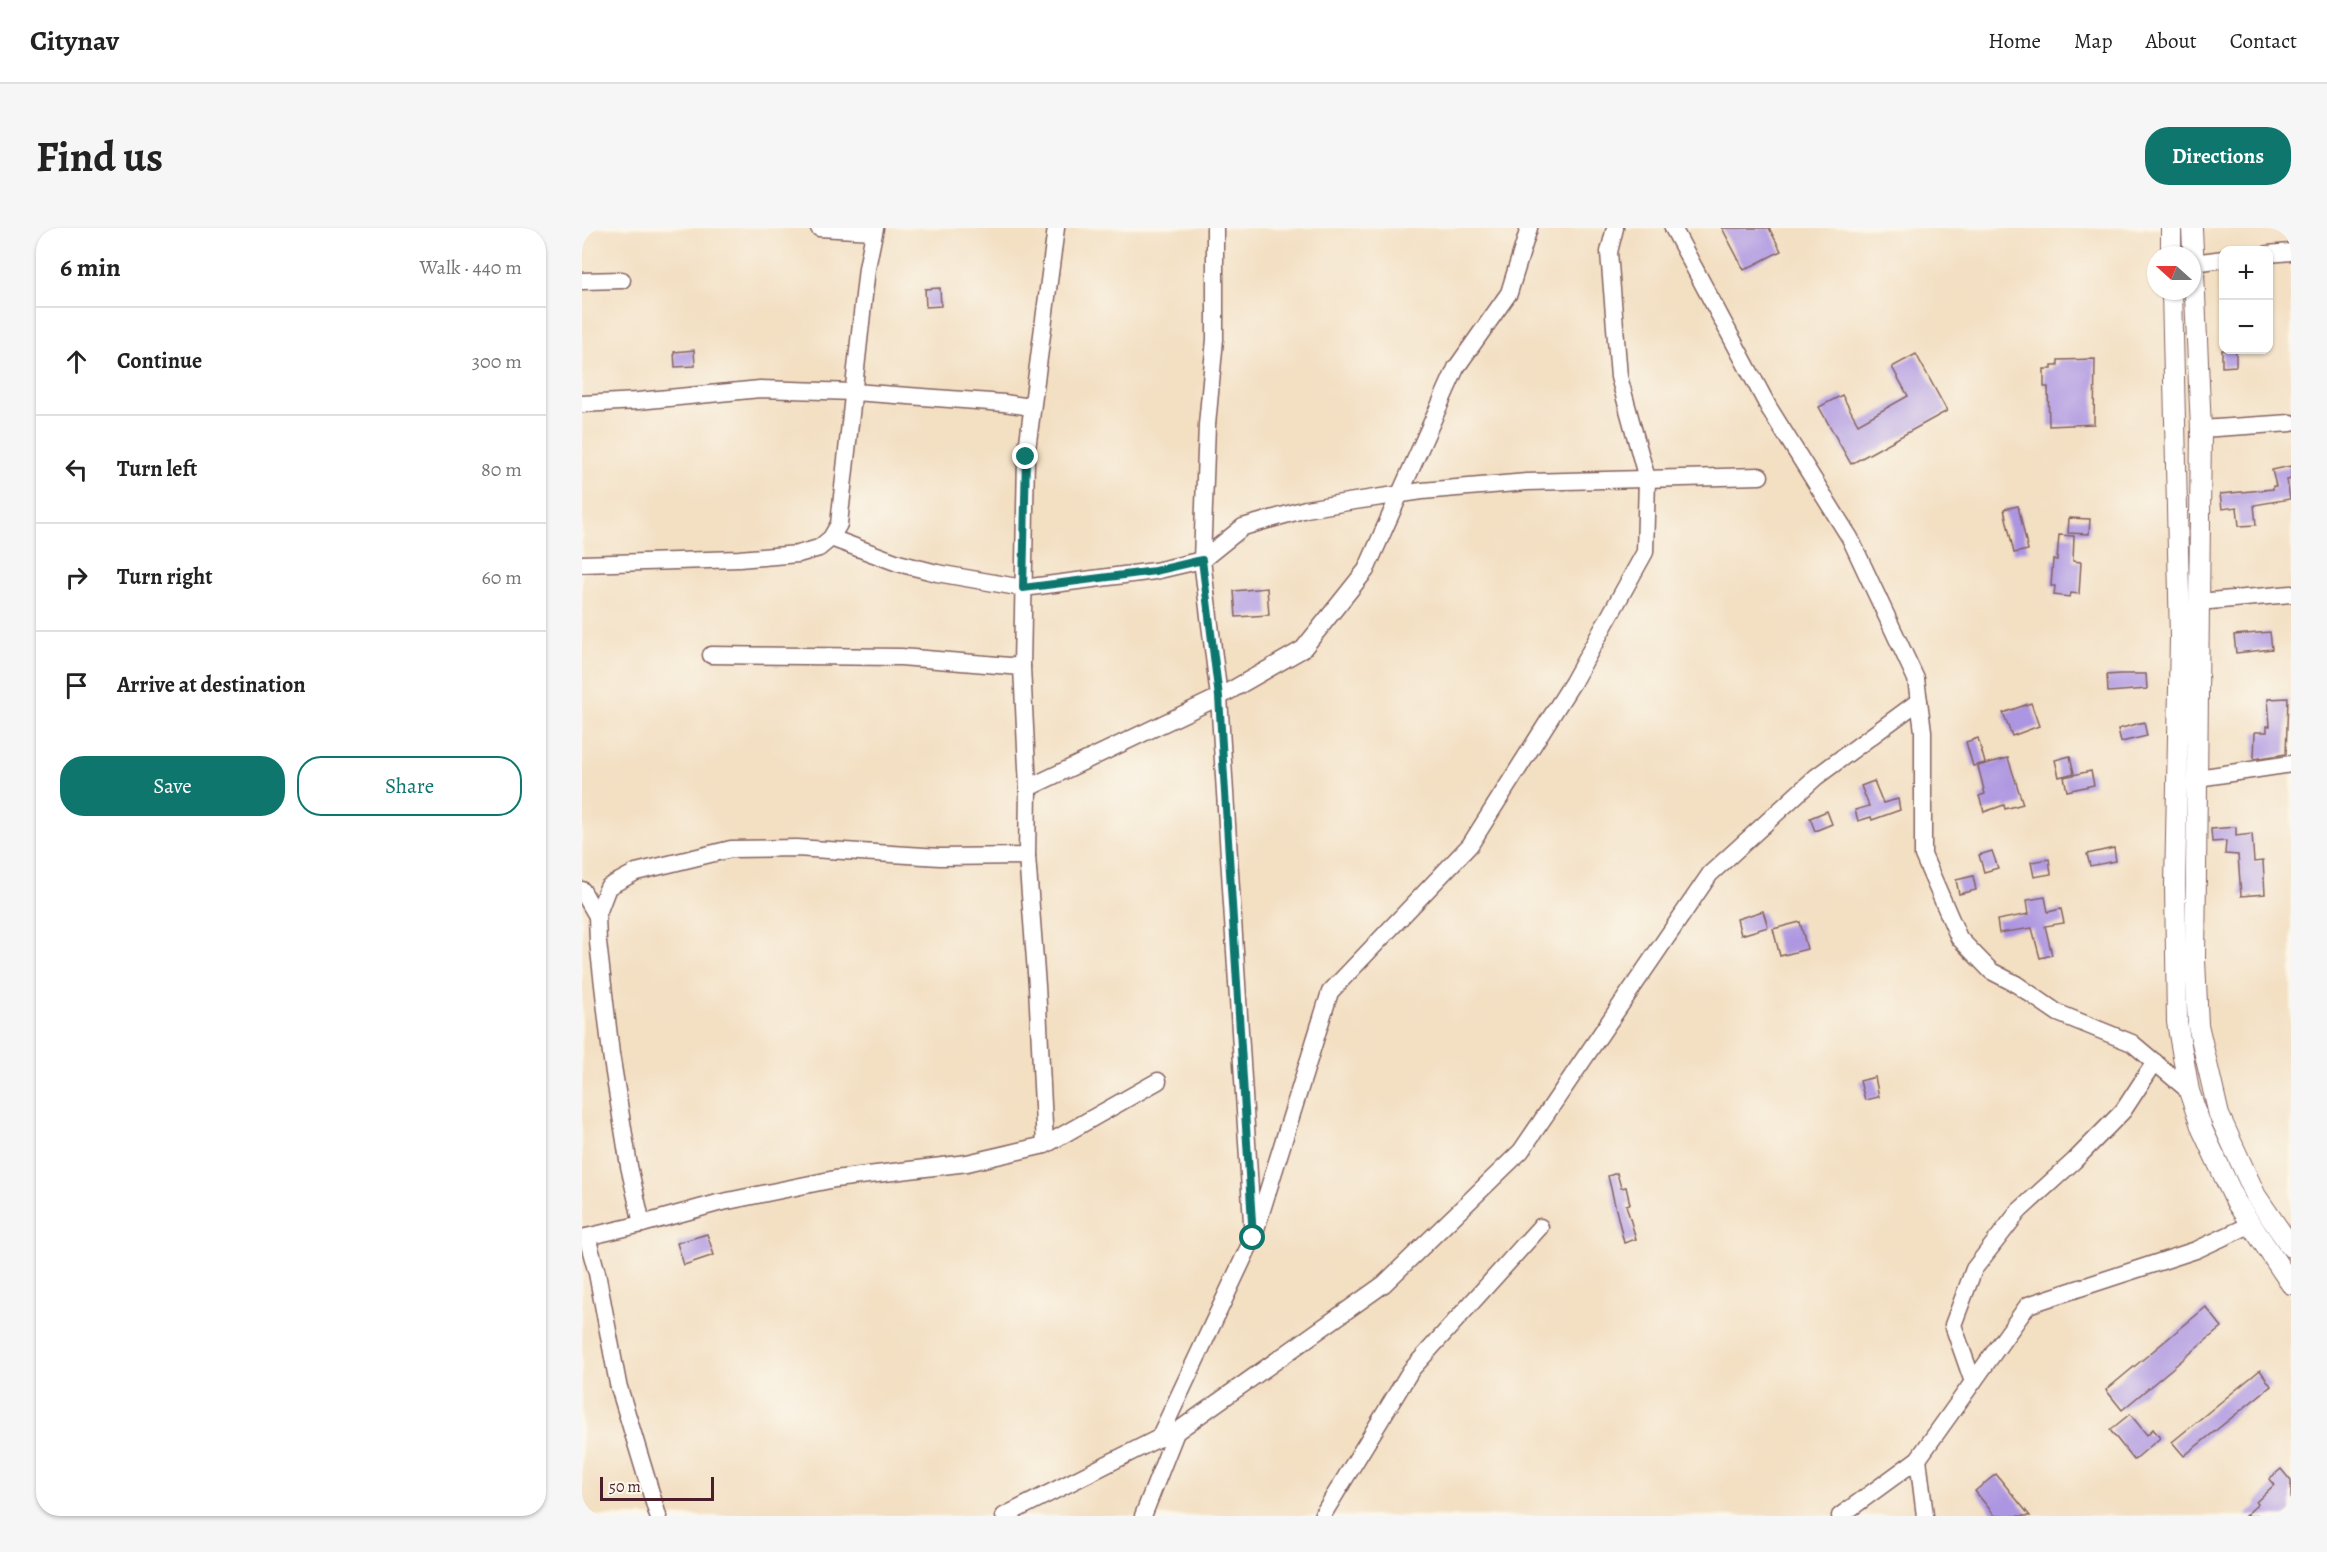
<!DOCTYPE html>
<meta charset="utf-8">
<style>
body{margin:0;font-family:Alegreya,serif;background:#f6f6f6;color:#222}
.controls{position:absolute;right:18px;top:18px;display:grid;overflow:hidden;border-radius:12px;box-shadow:0 2px 4px #0004}
.controls button{width:54px;height:54px;display:grid;place-items:center;padding:0;border:0;border-bottom:2px solid #e0e0e0;background:#fff;color:#222;font:30px sans-serif}
.compass{position:absolute;left:1565px;top:18px;width:54px;height:54px;border-radius:50%;background:#fff;box-shadow:0 2px 4px #0004;rotate:291deg}
.scale{position:absolute;left:18px;bottom:15px;width:114px;box-sizing:border-box;padding-left:6px;border:3px solid #4a1f2b;border-top:0;font-size:16px;line-height:21px;white-space:nowrap;color:#4a1f2b;-webkit-text-stroke:4px #fbf7ec;paint-order:stroke}
.stop{position:absolute;width:18px;height:18px;margin:-14px;border:4px solid #0f766e;border-radius:50%;background:#fff}
.stop.end{background:#0f766e;border-color:#fff;box-shadow:0 2px 6px #0008}
.list{margin:0;padding:0;list-style:none}
h2{display:flex;justify-content:space-between;align-items:center;height:78px;margin:0;padding:0 24px;font-size:26px}
h2 small{font-size:20px;font-weight:400;color:#767676}
.list li{display:grid;grid-template-columns:39px 1fr auto;gap:18px;align-items:center;box-sizing:border-box;height:108px;padding:0 24px;border-top:2px solid #e0e0e0}
.list b{display:block;font-size:22px;white-space:nowrap}
.list em{font-size:20px;font-style:normal;color:#767676}
.actions{display:flex;gap:12px;padding:18px 24px}
.actions a{flex:1;padding:14px 0;border:2px solid #0f766e;border-radius:24px;text-align:center;font-size:21px;color:#0f766e}
.actions .main{background:#0f766e;color:#fff}
.icon{flex:none;width:33px;height:33px;fill:none;stroke:currentColor;stroke-width:2;stroke-linecap:round;stroke-linejoin:round}
.map{position:relative;flex:none;width:1709px;height:1288px;overflow:hidden;border-radius:24px}
header{display:flex;align-items:center;gap:36px;box-sizing:border-box;height:84px;padding:0 30px;background:#fff;border-bottom:2px solid #e0e0e0}
header strong{font-size:28px}
nav{display:flex;gap:33px;margin-inline-start:auto;font-size:21px}
.intro{display:flex;align-items:center;justify-content:space-between;box-sizing:border-box;height:144px;padding:0 36px}
h1{margin:0;font-size:42px}
.button{padding:15px 27px;border-radius:24px;background:#0f766e;color:#fff;font-size:21px;font-weight:700}
main{display:flex;gap:36px;padding:0 36px}
aside{flex:1;background:#fff;border-radius:24px;box-shadow:0 2px 4px #0004}
.map>svg:first-child{display:block}
.building{fill:#ad96e1}
.lines{fill:none;stroke-linecap:round;stroke-linejoin:round}
.minor-casing{stroke:#856260;stroke-width:19}
.tertiary-casing{stroke:#856260;stroke-width:22}
.minor{stroke:#fff;stroke-width:16}
.tertiary{stroke:#fff;stroke-width:20}
.route{stroke:#0f766e;stroke-width:8}
</style>
<header>
<strong>Citynav</strong>
<nav><a>Home</a><a>Map</a><a>About</a><a>Contact</a></nav>
</header>
<div class="intro"><h1>Find us</h1><a class="button">Directions</a></div>
<main>
<aside>
<h2>6 min<small>Walk · 440 m</small></h2>
<ul class="list">
<li><svg class="icon" aria-label="ahead" viewBox="0 0 24 24"><path d="M12 20V5M6 11l6-6 6 6"/></svg><div><b>Continue</b></div><em>300 m</em></li>
<li><svg class="icon" aria-label="left" viewBox="0 0 24 24"><path d="M17 20v-9H6M10 6l-5 5 5 5"/></svg><div><b>Turn left</b></div><em>80 m</em></li>
<li><svg class="icon" aria-label="right" viewBox="0 0 24 24"><path d="M7 20v-9h11M14 6l5 5-5 5"/></svg><div><b>Turn right</b></div><em>60 m</em></li>
<li><svg class="icon" aria-label="arrive" viewBox="0 0 24 24"><path d="M6 21V4h12l-3 4 3 4H6"/></svg><div><b>Arrive at destination</b></div></li>
</ul>
<div class="actions"><a class="main">Save</a><a>Share</a></div>
</aside>
<div class="map">
<svg width="1709" height="1288" viewBox="0 0 1709 1288">
<rect width="100%" height="100%" fill="#fbf7ec"/>
<filter id="ink" filterUnits="userSpaceOnUse"><feTurbulence type="fractalNoise" baseFrequency=".0167" numOctaves="2"/><feDisplacementMap in="SourceGraphic" scale="12" xChannelSelector="R" yChannelSelector="G"/><feConvolveMatrix kernelMatrix="1 2 1 2 8 2 1 2 1" color-interpolation-filters="sRGB"/></filter>
<filter id="wash" filterUnits="userSpaceOnUse"><feTurbulence type="fractalNoise" baseFrequency=".008" numOctaves="4" result="noise"/><feDisplacementMap in="SourceGraphic" scale="24" xChannelSelector="R" yChannelSelector="G"/><feGaussianBlur stdDeviation="1.35" result="paint"/><feColorMatrix in="noise" values="0 0 0 0 0 0 0 0 0 0 0 0 0 0 0 0 0 1.4 0 .05"/><feComposite in="paint" operator="in"/></filter>
<g filter="url(#wash)">
<rect width="100%" height="100%" fill="#f3dfc2"/>
<g id="blocks">
<!-- building -->
<g class="building">
<path d="M1140,0H1187L1199,23L1162,42Z"/>
<path d="M358,60L359,78L344,79L343,61Z"/>
<path d="M112,122L113,138L93,139L92,124Z"/>
<path d="M1640,122H1654V138L1640,139Z"/>
<path d="M1334,126L1365,183L1269,236L1237,179L1260,167L1276,196L1326,168L1310,139Z"/>
<path d="M1513,131L1512,196L1467,198L1466,159H1462V141H1470V137H1476V132Z"/>
<path d="M1709,238V251L1705,252L1708,271L1672,277L1674,297L1657,298L1655,279L1640,281L1638,266L1691,261V258H1694L1690,242Z"/>
<path d="M1436,278L1446,322L1432,325L1422,281Z"/>
<path d="M1487,290L1508,291L1507,306L1486,305Z"/>
<path d="M1477,307L1492,308L1491,333L1499,334L1497,366L1489,365L1488,369L1472,367L1473,358H1469L1471,331L1475,332Z"/>
<path d="M685,360L687,387L654,389L652,363Z"/>
<path d="M1688,404L1690,421L1654,425L1652,407Z"/>
<path d="M1538,446H1564L1565,461L1526,464L1525,447Z"/>
<path d="M1706,470L1704,526L1672,531L1673,504H1685V498H1688L1686,471Z"/>
<path d="M1449,475L1457,498L1430,508L1421,485Z"/>
<path d="M1562,494L1565,508L1539,514L1536,501Z"/>
<path d="M1396,510L1403,535L1391,538L1384,514Z"/>
<path d="M1488,528L1492,545L1477,549L1473,532Z"/>
<path d="M1426,530L1441,576L1423,581L1422,577L1402,584L1397,568L1403,566L1396,538Z"/>
<path d="M1509,543L1512,557L1485,563L1482,549Z"/>
<path d="M1292,553L1301,575L1316,571L1318,582L1290,592L1289,589L1276,593L1273,582L1287,578L1279,558Z"/>
<path d="M1245,583L1250,596L1233,603L1228,590Z"/>
<path d="M1654,599V608L1670,606L1672,634L1681,633L1683,666L1659,668L1656,627L1643,626L1644,613L1630,614L1629,601Z"/>
<path d="M1532,620L1534,633L1508,638L1505,626Z"/>
<path d="M1410,623L1416,640L1402,644L1397,627Z"/>
<path d="M1467,631L1469,646L1452,649L1449,634Z"/>
<path d="M1391,648L1394,662L1377,666L1374,652Z"/>
<path d="M1463,669L1466,684L1479,681L1482,695L1463,698L1470,727L1458,730L1450,700L1417,705L1415,692L1447,686L1445,672Z"/>
<path d="M1181,683L1186,699L1159,707L1155,691Z"/>
<path d="M1218,694L1225,721L1198,728L1191,701Z"/>
<path d="M1293,849L1297,869L1283,872L1278,853Z"/>
<path d="M1035,945L1039,960L1044,959L1048,976L1044,977L1054,1011L1042,1015L1026,948Z"/>
<path d="M125,1006L132,1027L102,1037L95,1015Z"/>
<path d="M1624,1079L1640,1099L1540,1182L1524,1162Z"/>
<path d="M1678,1142L1689,1158L1602,1228L1590,1214Z"/>
<path d="M1548,1186L1565,1207L1571,1201L1578,1210L1552,1232L1528,1202Z"/>
<path d="M1699,1241L1709,1253V1283L1703,1288H1663L1676,1276L1674,1274L1692,1257L1687,1251Z"/>
<path d="M1414,1246L1448,1288H1413L1393,1263Z"/>
</g>
</g>
</g>
<g filter="url(#ink)">
<use href="#blocks" fill-opacity="0" stroke="#856260" stroke-width="1.5"/>
<g class="lines">
<!-- minor casing -->
<g class="minor-casing">
<g id="minor">
<path d="M237,0L292,3"/>
<path d="M1091,0L1187,180L1268,310L1334,451L1341,503V627L1377,710L1409,743L1434,756L1476,785L1550,815L1607,863"/>
<path d="M1686,26L1709,24"/>
<path d="M1611,35L1642,31"/>
<path d="M0,53L40,52"/>
<path d="M0,176L56,173L178,161L272,164L422,175L449,179"/>
<path d="M1619,201L1709,195"/>
<path d="M249,310L316,335L355,345L441,360L573,343L620,332L661,299L724,281L766,274L840,263L945,254L1178,248"/>
<path d="M0,336L157,331L216,326L237,320L249,310L257,296L285,40L293,0"/>
<path d="M1616,374L1709,366"/>
<path d="M129,427L319,429L440,439"/>
<path d="M1616,550L1709,536"/>
<path d="M446,560L637,469L721,421L784,342L874,140L927,65L947,0"/>
<path d="M0,662L15,688"/>
<path d="M463,917L455,758L445,628L446,560L440,439L444,229L474,0"/>
<path d="M60,996L47,938L29,826L16,714L15,688L26,659L54,644L149,621L214,620L358,629L445,628"/>
<path d="M674,1001L748,764L888,617L991,454L1063,324L1065,251L1037,149L1027,24L1033,0"/>
<path d="M5,1009L15,1045L36,1156L76,1288"/>
<path d="M0,1010L60,996L136,975L253,951L385,935L463,917L576,853"/>
<path d="M1391,1154L1371,1097L1392,1041L1437,983L1492,933L1541,883L1573,834"/>
<path d="M594,1204L802,1056L939,923L1128,646L1234,549L1337,473"/>
<path d="M1336,1231L1343,1288"/>
<path d="M422,1288L577,1210"/>
<path d="M561,1288L594,1204L577,1210L671,1010L637,469L620,332L625,197L633,111V0"/>
<path d="M740,1288L829,1142L958,999"/>
<path d="M1258,1288L1336,1231L1446,1077L1614,1022L1668,997"/>
</g>
</g>
<!-- tertiary casing -->
<g class="tertiary-casing">
<g id="tertiary">
<path d="M1589,0V27"/>
<path d="M1610,0L1619,201L1613,732L1616,797L1637,887L1674,968L1709,1019"/>
<path d="M1590,63L1598,410L1593,658L1595,794L1607,863L1620,901L1654,974L1709,1056"/>
</g>
</g>
<!-- minor -->
<use href="#minor" class="minor"/>
<!-- tertiary -->
<use href="#tertiary" class="tertiary"/>
</g>
</g>
<g class="lines" filter="url(#ink)">
<!-- route -->
<path class="route" d="M444,229L441,360L573,343L620,332L637,469L671,1010"/>
</g>
</svg>
<div class="controls">
<button>+</button>
<button>−</button>
</div>
<svg class="compass" viewBox="-18 -18 36 36"><path d="M0-13l5 13h-10z" fill="#e53935"/><path d="M0 13l5-13h-10z" fill="#767676"/></svg>
<div class="scale">50 m</div>
<div class="stop" style="left:671px;top:1010px"></div>
<div class="stop end" style="left:444px;top:229px"></div>
</div>
</main>
